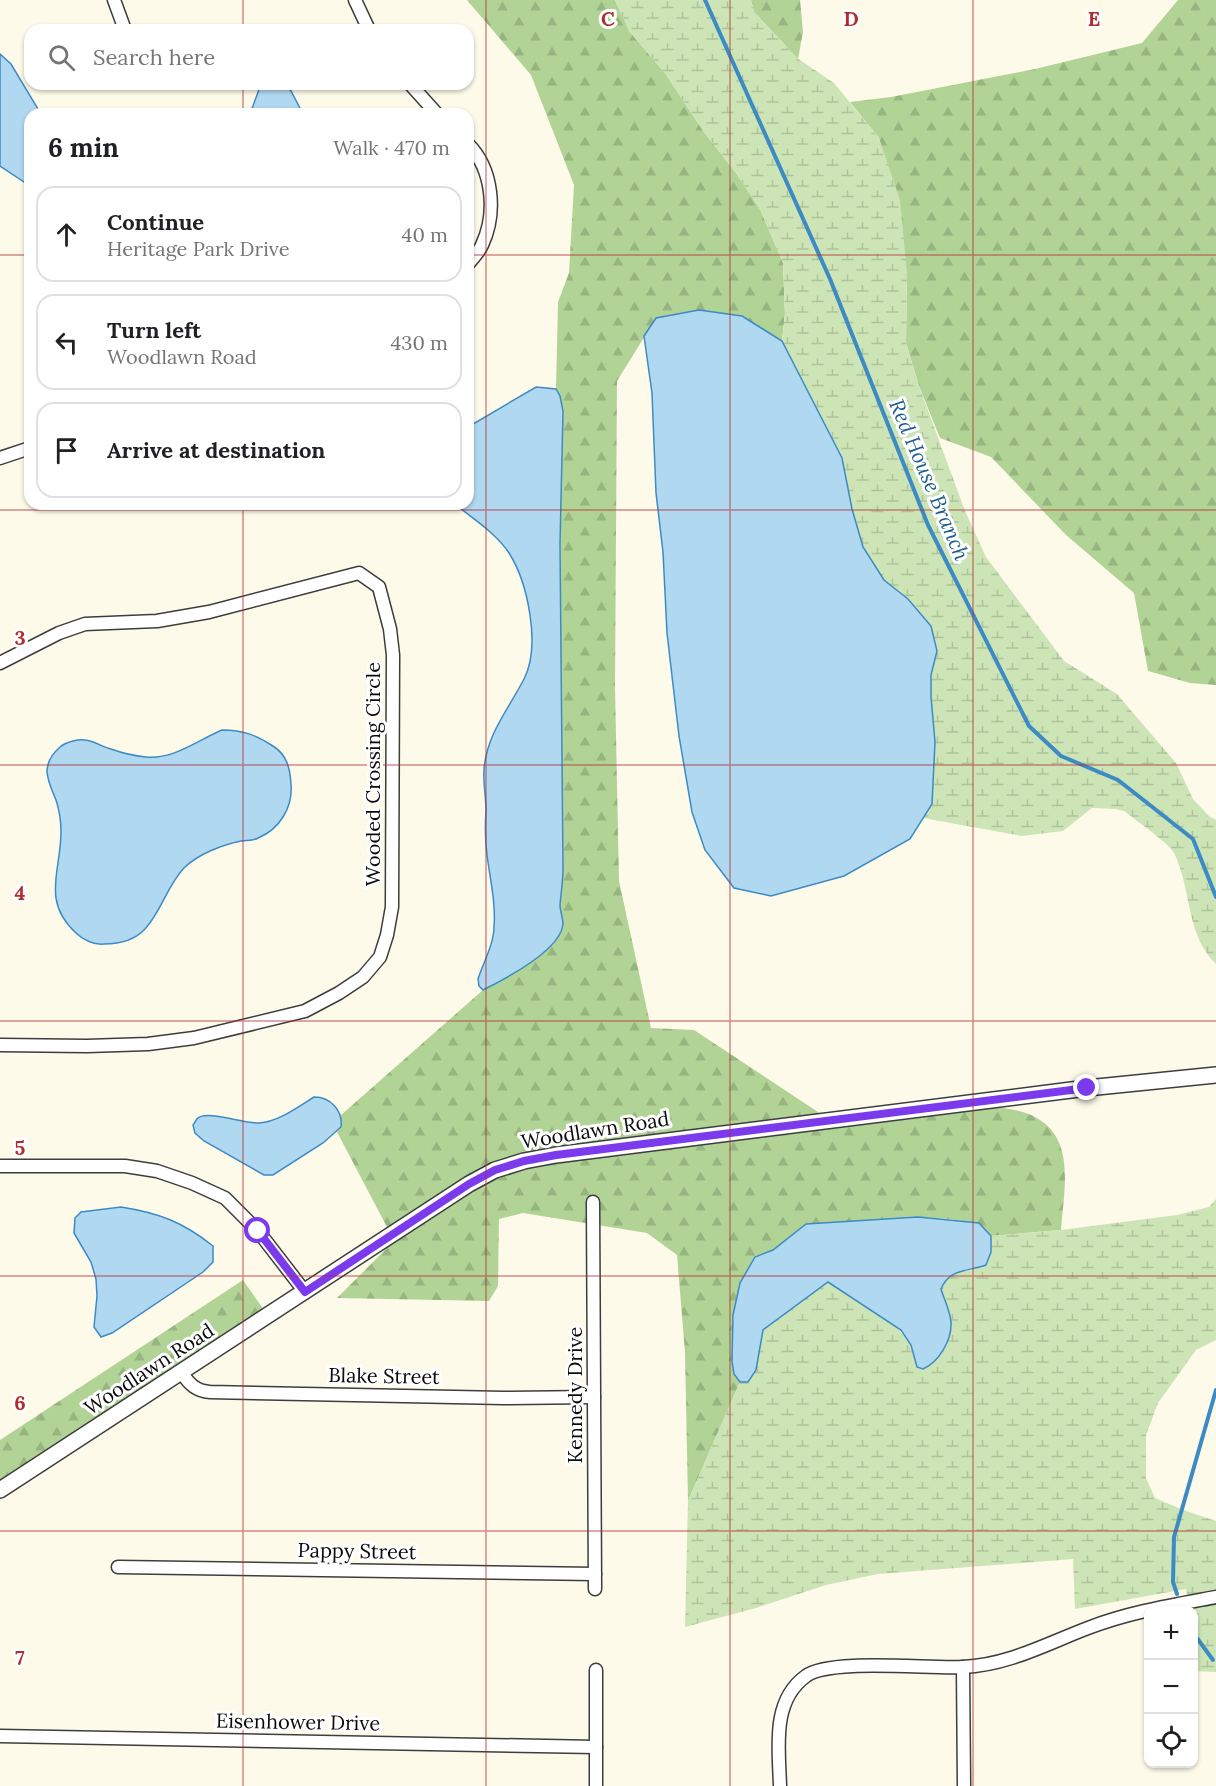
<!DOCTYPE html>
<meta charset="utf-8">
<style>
body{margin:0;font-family:Lora,serif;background:#f6f6f6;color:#202124}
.controls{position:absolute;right:18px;bottom:18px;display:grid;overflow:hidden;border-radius:12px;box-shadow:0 2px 4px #0004}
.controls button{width:54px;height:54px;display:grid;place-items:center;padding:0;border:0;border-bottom:2px solid #e0e0e0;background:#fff;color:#202124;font:30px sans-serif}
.stop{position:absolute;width:18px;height:18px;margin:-14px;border:4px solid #7c3aed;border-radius:50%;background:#fff}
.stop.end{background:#7c3aed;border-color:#fff;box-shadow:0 2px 6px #0008}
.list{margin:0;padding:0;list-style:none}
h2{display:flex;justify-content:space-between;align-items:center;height:78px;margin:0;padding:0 24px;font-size:26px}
h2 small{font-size:20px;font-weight:400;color:#757577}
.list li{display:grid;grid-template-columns:39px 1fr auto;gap:18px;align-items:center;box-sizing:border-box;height:96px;margin:0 12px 12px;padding:0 12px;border:2px solid #e0e0e0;border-radius:18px}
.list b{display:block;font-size:22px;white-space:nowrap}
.list p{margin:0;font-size:20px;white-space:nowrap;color:#757577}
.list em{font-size:20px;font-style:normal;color:#757577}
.icon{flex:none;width:33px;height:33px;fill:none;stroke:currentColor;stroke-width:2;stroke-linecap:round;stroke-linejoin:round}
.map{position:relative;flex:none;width:1216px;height:1786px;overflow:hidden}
.search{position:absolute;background:#fff;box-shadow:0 2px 4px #0004;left:24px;top:24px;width:450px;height:66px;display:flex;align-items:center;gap:15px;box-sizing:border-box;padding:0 21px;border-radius:18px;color:#757577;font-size:22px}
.panel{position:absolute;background:#fff;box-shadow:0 2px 4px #0004;left:24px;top:108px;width:450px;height:402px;border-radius:18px}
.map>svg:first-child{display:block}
.forest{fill:url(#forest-firs)}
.wetland{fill:url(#wetland-marsh)}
.water{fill:#b1d8f1;stroke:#3d8bc4;stroke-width:1.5}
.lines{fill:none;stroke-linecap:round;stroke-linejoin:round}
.stream{stroke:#3d8bc4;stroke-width:4}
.minor-casing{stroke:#3d3d3d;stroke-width:15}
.tertiary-casing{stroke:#3d3d3d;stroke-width:18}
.minor{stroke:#fff;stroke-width:12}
.tertiary{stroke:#fff;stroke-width:15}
.route{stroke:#7c3aed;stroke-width:8}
.grid{fill:none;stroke:#b02c2f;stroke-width:1.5;stroke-opacity:0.55}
.labels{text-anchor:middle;stroke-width:6;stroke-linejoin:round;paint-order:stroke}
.street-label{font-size:20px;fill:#0a0a0a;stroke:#fff}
.water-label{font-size:21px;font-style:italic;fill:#1d5c92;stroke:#fff}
.grid-label{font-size:20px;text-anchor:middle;font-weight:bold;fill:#b02c2f;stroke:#fff;stroke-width:6;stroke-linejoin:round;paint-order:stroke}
</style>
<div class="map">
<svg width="1216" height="1786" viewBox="0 0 1216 1786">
<defs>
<pattern id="forest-firs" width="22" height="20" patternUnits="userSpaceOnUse" patternTransform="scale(1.5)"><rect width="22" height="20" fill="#b1d496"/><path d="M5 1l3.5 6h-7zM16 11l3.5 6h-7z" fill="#97b580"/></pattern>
<pattern id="wetland-marsh" width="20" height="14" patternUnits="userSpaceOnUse" patternTransform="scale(1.5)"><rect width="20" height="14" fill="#cde5b6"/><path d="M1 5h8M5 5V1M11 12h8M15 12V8" fill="none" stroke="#afc39b"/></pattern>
</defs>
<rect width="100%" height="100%" fill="#fefae9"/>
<!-- forest -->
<g class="forest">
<path d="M467,0H615L630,32L665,73L704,132L736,173L760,209L783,263L785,314L782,341L742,316L656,318L617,381L615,687L619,881L651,1028L694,1030L821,1114L555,1148L388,1229L337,1132L341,1127V1115L483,990L531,961L552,945L563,924L560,908L563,868L560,544L563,411L560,396L556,389L558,302L569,273L574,185L531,75Z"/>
<path d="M751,0H800L803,32L798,59L754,12Z"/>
<path d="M1178,0H1216V685L1190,683L1148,671L1134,593L1066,535L991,457L940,438L919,386L906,343L907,275L879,138L850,102L891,97L1035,69L1142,43Z"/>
<path d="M990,1106C1001,1108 1015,1109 1026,1113C1078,1132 1064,1187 1061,1230L991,1236L979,1223L949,1219L918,1217L806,1224L773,1250L755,1257L734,1374L740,1382L688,1501L685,1352L677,1255L647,1233L523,1213L499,1219L498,1286L489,1301L337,1298L394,1241L473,1189L499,1176L526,1167L558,1161Z"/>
<path d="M243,1280L264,1310L0,1482V1440Z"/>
</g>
<!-- wetland -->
<g class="wetland">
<path d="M615,0H751L754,12L797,58L834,83L879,138L900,200L907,275L906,343L919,386L965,511L986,557L1064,661L1117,694L1176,763L1193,799L1209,816L1216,820V964C1185,934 1192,889 1174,853C1169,843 1135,820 1124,811L1115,809L1092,808L1063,831L1022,836L923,818L932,804L935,742L931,697V675L936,651L908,599L884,580L862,547L852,509L842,458L782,341L785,314L783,263L760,209L736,173L704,132L665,73L630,32Z"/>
<path d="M1216,1199V1340L1196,1350L1158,1403L1146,1435V1478L1155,1498L1186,1511L1216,1521V1672L1194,1671V1610H1188L1186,1589L1075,1609L1073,1559L878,1574L826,1585L756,1608L685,1627L688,1501L740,1382H748C763,1367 754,1344 764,1329C773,1316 813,1292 828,1282L894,1324L929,1366L944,1348V1302L941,1289L945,1278L957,1272L972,1270L991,1252V1236L1061,1230L1177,1215L1209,1207Z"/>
</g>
<!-- water -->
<g class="water">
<path d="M0,54L11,64L41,114H30V189L24,182L0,166Z"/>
<path d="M261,84H285L291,91L303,114H250Z"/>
<path d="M699,310L742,316L782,341L842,458L852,509L863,547L884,580L908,599L931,626L937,651L931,675V697L935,742L932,804L910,839L844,876L771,896L734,888L705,850L692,812L679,736L667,633L663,552L656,493L652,393L644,336L656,318Z"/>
<path d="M536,387L556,389L560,396L563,411L560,544L563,868C563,881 561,893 560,905C560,911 563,918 563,924C561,950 505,979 483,990L479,986L478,979C483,963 494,944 494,927C496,903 490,879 487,855C485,840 485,826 486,810C486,797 483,783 484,769C487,734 508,710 524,679C541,646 528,583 509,553C496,533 473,519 455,504H468V427Z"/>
<path d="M222,730C243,730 256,735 273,746C287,755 290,768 291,784C293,807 280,829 258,838C253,841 247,840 241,841C222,845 198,854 184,868C167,886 161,912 145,929C134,941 120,944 104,944C94,945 83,940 76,933C41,901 61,871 61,832C61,822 59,809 56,800C48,780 39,766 60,747C66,742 78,739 85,740C94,741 103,747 111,749C122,753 135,756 146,757C173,760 198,740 222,730Z"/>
<path d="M314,1097C331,1097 343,1111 341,1127L323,1143L273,1175H264L204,1141L195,1133L193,1125C195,1123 196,1119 198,1118C208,1110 244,1124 259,1123C278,1122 298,1107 314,1097Z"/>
<path d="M121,1207C159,1213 183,1222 213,1246V1262L203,1272L112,1333L101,1337L94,1327L97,1296L96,1279L91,1262L74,1233L75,1218L81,1212Z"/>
<path d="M918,1217L979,1223L991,1236V1252L986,1265C967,1272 950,1268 941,1289C944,1299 950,1311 951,1322C952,1340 939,1362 923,1369L917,1367L911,1345L901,1330L828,1282L763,1330L756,1370L748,1382H740L734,1374L732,1361L733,1315L740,1283L755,1257L773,1250L806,1224Z"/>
</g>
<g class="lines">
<!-- stream -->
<g class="stream">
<path d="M705,0L830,279L928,525L1029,726L1061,756L1118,780L1193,839L1216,897"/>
<path d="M1177,1594L1173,1582L1174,1537L1216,1390"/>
<path d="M1194,1634L1213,1660"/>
</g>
<!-- minor casing -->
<g class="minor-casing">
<g id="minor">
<path d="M114,0L125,30"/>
<path d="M355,0L369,30"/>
<path d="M410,84L437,114"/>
<path d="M468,144C493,169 497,213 482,245C479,252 473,258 468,264"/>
<path d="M0,458L30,448"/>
<path d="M0,663L59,633L85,624L157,621L209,612L359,573L379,587L390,629L393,655L392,907L387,935L380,957L363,977L339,993L305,1011L194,1038L148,1044L87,1046L0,1045"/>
<path d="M0,1166H125L157,1171L192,1183L225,1198L258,1231L305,1292"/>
<path d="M593,1202L595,1589"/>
<path d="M182,1373C189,1384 196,1391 210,1392L504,1398L594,1397"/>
<path d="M118,1567L595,1574"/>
<path d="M963,1667L964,1786"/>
<path d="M596,1670V1786"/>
<path d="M0,1736L596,1747"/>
<path d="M780,1786C779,1749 771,1701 806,1676C829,1658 929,1669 963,1667C1008,1665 1046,1644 1088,1628C1129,1612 1173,1605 1216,1597"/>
</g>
</g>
<!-- tertiary casing -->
<g class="tertiary-casing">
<path id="tertiary" d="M0,1490L469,1184L495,1170L524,1161L556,1155L1087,1088L1216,1075"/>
</g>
<!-- minor -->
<use href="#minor" class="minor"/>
<!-- tertiary -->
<use href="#tertiary" class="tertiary"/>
</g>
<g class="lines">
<!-- route -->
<path class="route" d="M258,1231L305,1292L469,1184L495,1170L524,1161L556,1155L1087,1088"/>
</g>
<!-- grid -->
<path class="grid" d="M243,0V30M486,0V1786M730,0V1786M973,0V1786M243,84V114M0,255H30M468,255H1216M243,504V1786M0,510H1216M0,765H1216M0,1021H1216M0,1276H1216M0,1531H1216"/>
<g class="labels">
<!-- street labels -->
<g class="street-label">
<text transform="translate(373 774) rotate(-90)" y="7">Wooded Crossing Circle</text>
<text transform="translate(595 1130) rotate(-9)" y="7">Woodlawn Road</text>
<text transform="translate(149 1369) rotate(-33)" y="7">Woodlawn Road</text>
<text transform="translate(384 1376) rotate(1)" y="7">Blake Street</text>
<text transform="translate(575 1395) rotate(-90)" y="7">Kennedy Drive</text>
<text transform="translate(357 1551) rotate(1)" y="7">Pappy Street</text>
<text transform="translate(298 1722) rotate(1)" y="7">Eisenhower Drive</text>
</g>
<!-- water labels -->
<g class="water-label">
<text transform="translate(929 480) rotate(67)" y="7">Red House Branch</text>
</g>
</g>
<g class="grid-label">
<text x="608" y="26">C</text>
<text x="851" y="26">D</text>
<text x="1094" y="26">E</text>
<text x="20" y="645">3</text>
<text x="20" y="900">4</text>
<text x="20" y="1155">5</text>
<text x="20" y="1410">6</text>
<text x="20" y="1665">7</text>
</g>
</svg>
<div class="controls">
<button>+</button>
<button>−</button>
<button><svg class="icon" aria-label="locate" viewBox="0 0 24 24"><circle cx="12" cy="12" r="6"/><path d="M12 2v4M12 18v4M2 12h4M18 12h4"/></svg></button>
</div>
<div class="stop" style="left:258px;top:1231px"></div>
<div class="stop end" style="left:1087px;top:1088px"></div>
<div class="search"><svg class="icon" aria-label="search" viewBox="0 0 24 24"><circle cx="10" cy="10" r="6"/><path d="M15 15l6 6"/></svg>Search here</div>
<section class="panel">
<h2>6 min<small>Walk · 470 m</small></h2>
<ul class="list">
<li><svg class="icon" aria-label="ahead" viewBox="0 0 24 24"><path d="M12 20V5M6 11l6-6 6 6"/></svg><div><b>Continue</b><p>Heritage Park Drive</p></div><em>40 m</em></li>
<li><svg class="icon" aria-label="left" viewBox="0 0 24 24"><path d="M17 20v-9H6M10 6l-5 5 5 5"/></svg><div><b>Turn left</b><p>Woodlawn Road</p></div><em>430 m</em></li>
<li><svg class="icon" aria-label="arrive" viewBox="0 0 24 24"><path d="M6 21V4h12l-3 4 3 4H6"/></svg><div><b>Arrive at destination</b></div></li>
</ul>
</section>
</div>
